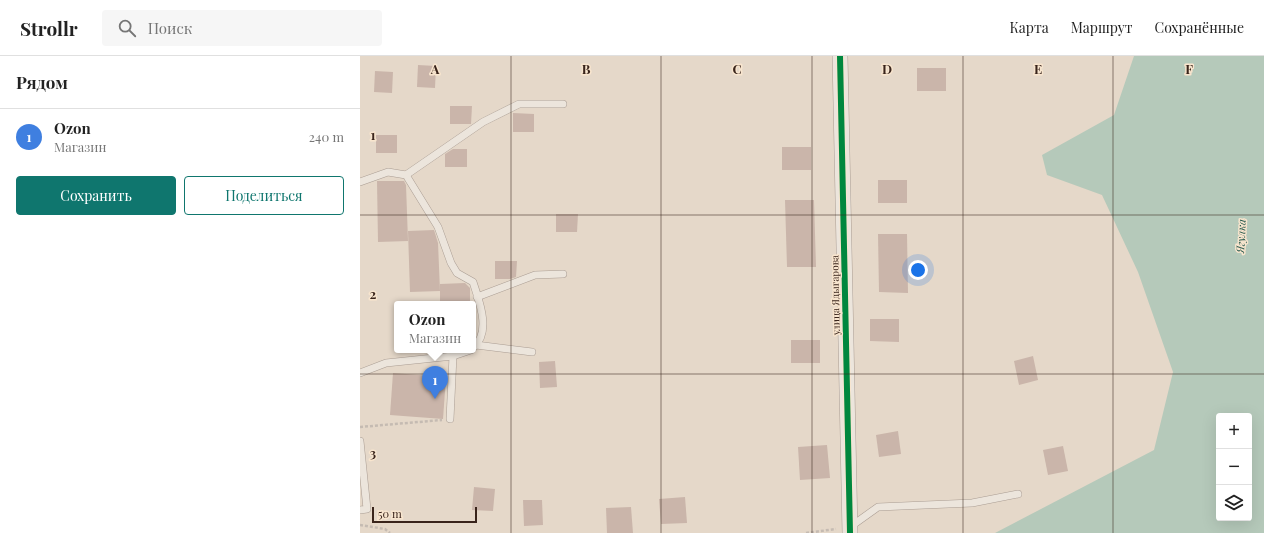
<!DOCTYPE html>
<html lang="ru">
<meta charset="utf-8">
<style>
body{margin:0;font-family:"Playfair Display",serif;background:#f6f6f6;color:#222}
.controls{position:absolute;right:12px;bottom:12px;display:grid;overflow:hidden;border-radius:4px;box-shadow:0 4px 16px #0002}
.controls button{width:36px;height:36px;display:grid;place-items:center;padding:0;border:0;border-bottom:1px solid #e0e0e0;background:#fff;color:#222;font:20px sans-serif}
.scale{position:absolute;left:12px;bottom:10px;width:105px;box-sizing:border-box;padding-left:4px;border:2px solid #39241b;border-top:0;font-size:11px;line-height:14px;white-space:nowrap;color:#39241b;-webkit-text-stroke:3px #f8e5ce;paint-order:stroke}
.you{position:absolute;left:558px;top:214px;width:14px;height:14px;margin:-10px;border:3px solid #fff;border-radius:50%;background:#1a73e8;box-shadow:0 0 0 6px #1a73e833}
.badge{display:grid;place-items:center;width:26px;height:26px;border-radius:50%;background:#0f766e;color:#fff;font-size:13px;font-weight:700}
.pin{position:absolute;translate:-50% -33px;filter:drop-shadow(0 1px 2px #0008)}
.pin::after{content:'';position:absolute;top:21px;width:14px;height:12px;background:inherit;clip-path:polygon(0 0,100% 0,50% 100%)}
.popup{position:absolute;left:34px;top:245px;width:82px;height:52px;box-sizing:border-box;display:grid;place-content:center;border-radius:4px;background:#fff;filter:drop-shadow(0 1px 3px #0005);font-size:13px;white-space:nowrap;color:#767676}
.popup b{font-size:15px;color:#222}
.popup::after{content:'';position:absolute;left:50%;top:100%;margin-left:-8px;border:8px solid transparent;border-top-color:#fff}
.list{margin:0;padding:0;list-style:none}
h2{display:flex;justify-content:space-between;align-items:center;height:52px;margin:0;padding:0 16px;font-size:17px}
h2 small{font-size:13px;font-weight:400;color:#767676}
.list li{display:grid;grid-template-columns:26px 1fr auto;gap:12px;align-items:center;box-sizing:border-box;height:56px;padding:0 16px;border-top:1px solid #e0e0e0}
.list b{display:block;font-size:15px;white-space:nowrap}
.list p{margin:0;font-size:13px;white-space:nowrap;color:#767676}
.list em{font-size:13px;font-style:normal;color:#767676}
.actions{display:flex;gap:8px;padding:12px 16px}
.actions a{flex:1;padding:9px 0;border:1px solid #0f766e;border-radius:4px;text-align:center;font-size:14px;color:#0f766e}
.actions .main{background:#0f766e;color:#fff}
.icon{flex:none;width:22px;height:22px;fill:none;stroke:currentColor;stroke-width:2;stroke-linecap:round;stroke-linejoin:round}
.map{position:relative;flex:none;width:904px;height:477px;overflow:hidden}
header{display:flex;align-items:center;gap:24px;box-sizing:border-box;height:56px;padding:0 20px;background:#fff;border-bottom:1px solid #e0e0e0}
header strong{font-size:19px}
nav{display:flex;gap:22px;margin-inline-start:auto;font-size:14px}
.search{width:280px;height:36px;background:#f6f6f6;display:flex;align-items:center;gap:10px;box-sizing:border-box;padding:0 14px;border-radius:4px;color:#767676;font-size:15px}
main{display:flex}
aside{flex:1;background:#fff}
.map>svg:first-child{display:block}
.water{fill:#b5c9ba;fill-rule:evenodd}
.building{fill:#cab5aa}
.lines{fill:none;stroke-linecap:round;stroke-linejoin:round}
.lane-casing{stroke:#aa9d93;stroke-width:8}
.street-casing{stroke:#aa9d93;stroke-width:16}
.path{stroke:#c5bbb2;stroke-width:2.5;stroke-dasharray:3 2;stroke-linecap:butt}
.lane{stroke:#ece5dc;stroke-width:7}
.street{stroke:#ece5dc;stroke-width:15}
.cycleway-casing{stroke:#f8e5ce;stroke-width:8}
.cycleway{stroke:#00873e;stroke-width:6}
.grid{fill:none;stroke:#39241b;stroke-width:1;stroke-opacity:0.55}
.labels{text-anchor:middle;stroke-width:3;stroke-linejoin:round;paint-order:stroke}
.street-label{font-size:10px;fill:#39241b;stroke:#f8e5ce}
.water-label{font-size:11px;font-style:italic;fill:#295a4e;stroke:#f8e5ce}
.grid-label{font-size:13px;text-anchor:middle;font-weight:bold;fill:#39241b;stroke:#f8e5ce;stroke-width:3;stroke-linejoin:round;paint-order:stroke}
</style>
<header>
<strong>Strollr</strong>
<div class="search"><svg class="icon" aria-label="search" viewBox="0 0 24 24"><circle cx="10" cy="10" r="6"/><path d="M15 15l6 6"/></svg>Поиск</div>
<nav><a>Карта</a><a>Маршрут</a><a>Сохранённые</a></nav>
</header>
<main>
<aside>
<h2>Рядом<small></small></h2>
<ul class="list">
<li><span class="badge" style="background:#3f7fe0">1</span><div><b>Ozon</b><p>Магазин</p></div><em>240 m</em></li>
</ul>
<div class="actions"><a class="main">Сохранить</a><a>Поделиться</a></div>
</aside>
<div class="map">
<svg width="904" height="477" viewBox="0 0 904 477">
<rect width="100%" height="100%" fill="#e5d8c9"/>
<!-- water -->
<path class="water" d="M774,0H904V477H635L794,394L813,316L778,216L742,139L687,119L682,99L754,59ZM859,360H889V462H859Z"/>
<!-- building -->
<g class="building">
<path d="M58,9L76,10L75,32L57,31Z"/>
<rect x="557" y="12" width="29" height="23"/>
<path d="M15,15L33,16L32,37L14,36Z"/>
<path d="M90,50H112L111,68H90Z"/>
<path d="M153,57L174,58V76H153Z"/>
<rect x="16" y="79" width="21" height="18"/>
<rect x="422" y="91" width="29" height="23"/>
<path d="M93,93H107V111H85V98Z"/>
<rect x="518" y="124" width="29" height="23"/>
<path d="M17,125H44L46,129L48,185L18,186Z"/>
<path d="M425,144H454L456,211H427Z"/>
<path d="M196,158H218L217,176H196Z"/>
<path d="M74,174L78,187L80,235L50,236L48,175Z"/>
<path d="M518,178H547L548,237L519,236Z"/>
<path d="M135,205H157L156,221L150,223H135Z"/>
<path d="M105,227L110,232V248H80V228Z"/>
<path d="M510,263H539V286L510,285Z"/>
<rect x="431" y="284" width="29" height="23"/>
<path d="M673,300L678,324L659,329L654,305Z"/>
<path d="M195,305L197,331L180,332L179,306Z"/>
<path d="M33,317L86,321L83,363L30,359Z"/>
<path d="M538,375L541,398L519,401L516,379Z"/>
<path d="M467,389L470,422L440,424L438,391Z"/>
<path d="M703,390L708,415L688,419L683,394Z"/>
<path d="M114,431L135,433L133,455L112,454Z"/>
<path d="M325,441L327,467L301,468L299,443Z"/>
<path d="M163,444H182L183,469L164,470Z"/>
<path d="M271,451L273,477H247L246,452Z"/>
</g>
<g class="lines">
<!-- lane casing -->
<g class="lane-casing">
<g id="lane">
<path d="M46,119L123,66L159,48H203"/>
<path d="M0,126L28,116L46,119L78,171L91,207L97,217L113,226C119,245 132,276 113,292"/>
<path d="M117,241L175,219L203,218"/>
<path d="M116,289L172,296"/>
<path d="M0,317L26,307L93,300L111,294"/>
<path d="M90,363L93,300"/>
<path d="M0,385L7,453L0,454"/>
<path d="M490,471L518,451L612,447L658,438"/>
</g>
</g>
<!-- street casing -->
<g class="street-casing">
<path id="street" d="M480,0L490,477"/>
</g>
<!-- path -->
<g class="path">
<path d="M0,371L82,364"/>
<path d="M0,469L25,473L30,477"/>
<path d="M446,477L476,473"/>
</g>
<!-- lane -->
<use href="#lane" class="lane"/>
<!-- street -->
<use href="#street" class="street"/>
<!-- cycleway casing -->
<g class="cycleway-casing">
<path id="cycleway" d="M480,0L490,477"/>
</g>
<!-- cycleway -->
<use href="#cycleway" class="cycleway"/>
</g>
<!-- grid -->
<path class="grid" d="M151,0V477M301,0V477M452,0V477M603,0V477M753,0V477M0,159H904M0,318H904"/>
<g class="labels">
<!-- street labels -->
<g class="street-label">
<text transform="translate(475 239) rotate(-91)" y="4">улица Ядыгарова</text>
</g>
<!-- water labels -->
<g class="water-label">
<text transform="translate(881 180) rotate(-87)" y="4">Ягулка</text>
</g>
</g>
<g class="grid-label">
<text x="75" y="18">A</text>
<text x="226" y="18">B</text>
<text x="377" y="18">C</text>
<text x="527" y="18">D</text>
<text x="678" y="18">E</text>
<text x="829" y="18">F</text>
<text x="13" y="84">1</text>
<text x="13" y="243">2</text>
<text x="13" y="402">3</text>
</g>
</svg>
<div class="controls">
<button>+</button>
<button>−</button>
<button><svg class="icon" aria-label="layers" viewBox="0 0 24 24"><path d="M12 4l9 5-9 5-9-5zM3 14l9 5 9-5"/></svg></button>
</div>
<div class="scale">50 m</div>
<div class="you"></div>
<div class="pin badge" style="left:75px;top:343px;background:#3f7fe0">1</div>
<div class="popup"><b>Ozon</b>Магазин</div>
</div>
</main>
